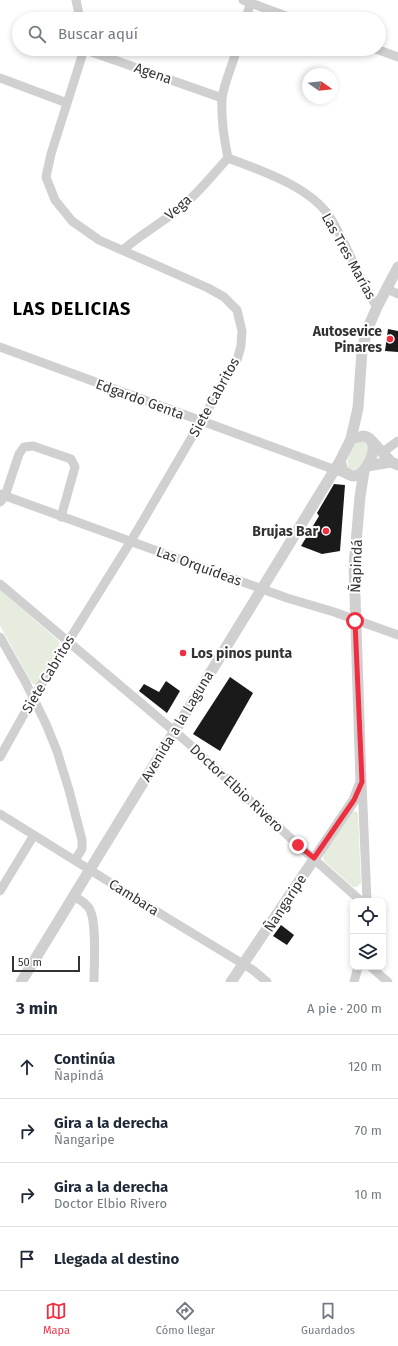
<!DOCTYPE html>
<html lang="es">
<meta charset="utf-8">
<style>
body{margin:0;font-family:"Fira Sans",sans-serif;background:#f2f2f3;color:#1f2937}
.controls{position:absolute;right:12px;bottom:12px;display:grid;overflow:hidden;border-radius:8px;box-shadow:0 2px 6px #0003}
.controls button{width:36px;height:36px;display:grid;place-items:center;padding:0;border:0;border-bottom:1px solid #e0e1e3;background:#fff;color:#1f2937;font:20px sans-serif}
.compass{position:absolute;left:302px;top:68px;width:36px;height:36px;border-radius:50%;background:#fff;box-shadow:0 2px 6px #0003;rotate:104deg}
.scale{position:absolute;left:12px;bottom:10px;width:68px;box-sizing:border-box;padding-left:4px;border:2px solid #333;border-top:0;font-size:11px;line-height:14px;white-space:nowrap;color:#333;-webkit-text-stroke:3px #fff;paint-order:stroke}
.stop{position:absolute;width:12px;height:12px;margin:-9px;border:3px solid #ef2f40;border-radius:50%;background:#fff}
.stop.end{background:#ef2f40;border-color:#fff;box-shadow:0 1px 4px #0008}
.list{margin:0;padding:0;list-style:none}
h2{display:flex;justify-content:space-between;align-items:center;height:52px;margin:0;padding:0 16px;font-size:17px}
h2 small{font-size:13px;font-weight:400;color:#747a83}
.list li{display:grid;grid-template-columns:26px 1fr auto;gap:12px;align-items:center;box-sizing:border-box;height:64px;padding:0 16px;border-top:1px solid #e0e1e3}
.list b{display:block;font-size:15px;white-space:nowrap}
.list p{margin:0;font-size:13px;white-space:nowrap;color:#747a83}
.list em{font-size:13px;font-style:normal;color:#747a83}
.icon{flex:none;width:22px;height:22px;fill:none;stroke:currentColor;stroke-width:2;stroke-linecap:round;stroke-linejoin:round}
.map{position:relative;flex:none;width:398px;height:982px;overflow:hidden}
.search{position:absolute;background:#fff;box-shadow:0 2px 6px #0003;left:12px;right:12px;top:12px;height:44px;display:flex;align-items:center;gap:10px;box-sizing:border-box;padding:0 14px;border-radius:22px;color:#747a83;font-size:15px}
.sheet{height:308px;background:#fff}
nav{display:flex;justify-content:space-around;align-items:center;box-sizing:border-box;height:56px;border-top:1px solid #e0e1e3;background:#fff;font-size:11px;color:#747a83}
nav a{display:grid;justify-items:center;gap:2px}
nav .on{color:#ef2f40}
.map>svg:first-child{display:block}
.green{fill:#e6ecde}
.building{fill:#1a1a1a}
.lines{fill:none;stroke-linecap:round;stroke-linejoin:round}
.minor{stroke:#d0d0d0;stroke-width:9}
.tertiary{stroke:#d0d0d0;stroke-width:11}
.route{stroke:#ef2f40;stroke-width:5}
.poi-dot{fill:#ef2f40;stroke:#fff;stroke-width:1.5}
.labels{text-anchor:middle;stroke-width:4;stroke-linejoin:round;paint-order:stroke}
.street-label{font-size:14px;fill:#333;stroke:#fff}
.poi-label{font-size:14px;font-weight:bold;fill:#333;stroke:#fff;text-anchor:end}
.district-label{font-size:18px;font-weight:bold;letter-spacing:1px;fill:#000;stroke:#fff}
</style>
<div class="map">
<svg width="398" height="982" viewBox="0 0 398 982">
<rect width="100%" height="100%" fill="#fff"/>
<!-- green -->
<g class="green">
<path d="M363,441L366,443C370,456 363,472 349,470C345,461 350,454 353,445Z"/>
<path d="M0,590L59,641V647L36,685L32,683L0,626Z"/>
<path d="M354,811L357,812L358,815L361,883L357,887H353L324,861L323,857L324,852L352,812Z"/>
</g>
<!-- building -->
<g class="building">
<path d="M388,329L398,331V352L385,351Z"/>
<path d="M334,484L345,485L340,551L322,554L301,546L319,516L317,513Z"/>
<path d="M230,677L253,693L220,751L193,734Z"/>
<path d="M166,681L180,691L167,713L139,691L144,684L159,692Z"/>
<path d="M281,925L294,935L287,945L273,936Z"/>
</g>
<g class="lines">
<!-- minor -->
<g class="minor">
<path d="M76,0L80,19"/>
<path d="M243,0L294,19"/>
<path d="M246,19L251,0"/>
<path d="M83,49L222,98"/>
<path d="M237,49C233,63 223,86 222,99C221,119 224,139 228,158C262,171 309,186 330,217C348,246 358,278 377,307"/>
<path d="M376,49L398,57"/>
<path d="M0,78L67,103"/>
<path d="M123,250C141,234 162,223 181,207C197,195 214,173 228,158"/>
<path d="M387,289L398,294"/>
<path d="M0,347L341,472"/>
<path d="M383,452L398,441"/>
<path d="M0,494L287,598L334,612L398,635"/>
<path d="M0,502L5,496L19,454L24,447L33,446L71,459L75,467L61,517"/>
<path d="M0,584L187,742L298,845L361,901"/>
<path d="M0,637L25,681L46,724L57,751L69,790L82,840V849L75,860"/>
<path d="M0,757L33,698L131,541L237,360L241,346L242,331L237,310L224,297L208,288L99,240L72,221L55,200L46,177L51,154L82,56V49"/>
<path d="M362,783L367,901"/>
<path d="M0,814L169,919L253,970L267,982"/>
<path d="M0,891L34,835"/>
<path d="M74,896C80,900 87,903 90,910C97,924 94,966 94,982"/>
<path d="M371,967L388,982"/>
<path d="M354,982L358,967"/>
</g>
<!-- tertiary -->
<g class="tertiary">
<path d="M363,436C383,438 369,475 354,476C350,476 346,473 343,471L340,461L351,439Z"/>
<path d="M351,439L358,408L362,351L367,330L377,307L398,267"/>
<path d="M372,441L391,462L398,465"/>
<path d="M367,466L391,462"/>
<path d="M21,982L340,461"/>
<path d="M231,982L354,800L361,782L354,565L360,497L364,471"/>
</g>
</g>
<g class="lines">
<!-- route -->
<path class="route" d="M298,845L314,858L354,800L362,782L355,621"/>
</g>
<!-- markers -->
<g class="poi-dot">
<circle cx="390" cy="339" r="4"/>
<circle cx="326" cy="531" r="4"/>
<circle cx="183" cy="653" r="4"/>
</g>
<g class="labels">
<!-- street labels -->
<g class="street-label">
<text transform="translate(153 73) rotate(19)" y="5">Agena</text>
<text transform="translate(178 207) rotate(-41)" y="5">Vega</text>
<text transform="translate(349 256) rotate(61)" y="5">Las Tres Marías</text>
<text transform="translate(214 397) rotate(-61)" y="5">Siete Cabritos</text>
<text transform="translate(140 399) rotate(20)" y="5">Edgardo Genta</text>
<text transform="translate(199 566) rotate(20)" y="5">Las Orquídeas</text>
<text transform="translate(356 566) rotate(-88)" y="5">Ñapindá</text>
<text transform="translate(48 674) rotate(-59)" y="5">Siete Cabritos</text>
<text transform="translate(177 726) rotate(-59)" y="5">Avenida a la Laguna</text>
<text transform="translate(237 788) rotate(43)" y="5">Doctor Elbio Rivero</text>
<text transform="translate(134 897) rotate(32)" y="5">Cambara</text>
<text transform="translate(285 903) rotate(-57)" y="5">Ñangaripe</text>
</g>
<!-- poi labels -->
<g class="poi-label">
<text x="382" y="336">Autosevice<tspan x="382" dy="16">Pinares</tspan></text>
<text x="318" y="536">Brujas Bar</text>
<text x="191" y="658" text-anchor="start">Los pinos punta</text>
</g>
<!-- district labels -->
<g class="district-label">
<text x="72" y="315">LAS DELICIAS</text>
</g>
</g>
</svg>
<div class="controls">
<button><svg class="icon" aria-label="locate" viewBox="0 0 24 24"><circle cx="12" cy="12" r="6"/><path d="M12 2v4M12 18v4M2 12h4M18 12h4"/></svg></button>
<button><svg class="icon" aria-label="layers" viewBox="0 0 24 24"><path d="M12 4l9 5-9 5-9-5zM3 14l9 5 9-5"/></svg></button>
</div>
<svg class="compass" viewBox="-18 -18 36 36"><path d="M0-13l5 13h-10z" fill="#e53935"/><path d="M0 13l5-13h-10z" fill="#747a83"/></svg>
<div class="scale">50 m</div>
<div class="stop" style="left:355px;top:621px"></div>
<div class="stop end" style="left:298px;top:845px"></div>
<div class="search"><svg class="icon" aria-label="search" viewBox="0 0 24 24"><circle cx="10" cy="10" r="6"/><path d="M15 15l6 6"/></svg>Buscar aquí</div>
</div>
<section class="sheet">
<h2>3 min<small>A pie · 200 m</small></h2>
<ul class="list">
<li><svg class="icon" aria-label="ahead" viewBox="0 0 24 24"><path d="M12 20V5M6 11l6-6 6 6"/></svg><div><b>Continúa</b><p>Ñapindá</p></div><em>120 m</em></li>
<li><svg class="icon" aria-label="right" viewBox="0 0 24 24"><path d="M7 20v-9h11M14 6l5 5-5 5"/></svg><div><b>Gira a la derecha</b><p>Ñangaripe</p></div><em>70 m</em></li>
<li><svg class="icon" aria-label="right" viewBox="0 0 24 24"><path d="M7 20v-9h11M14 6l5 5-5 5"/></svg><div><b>Gira a la derecha</b><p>Doctor Elbio Rivero</p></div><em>10 m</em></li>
<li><svg class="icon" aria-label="arrive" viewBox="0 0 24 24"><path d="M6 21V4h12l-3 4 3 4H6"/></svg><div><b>Llegada al destino</b></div></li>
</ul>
</section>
<nav>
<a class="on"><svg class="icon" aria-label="map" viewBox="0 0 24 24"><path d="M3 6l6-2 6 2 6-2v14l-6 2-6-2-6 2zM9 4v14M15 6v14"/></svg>Mapa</a>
<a><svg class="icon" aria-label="directions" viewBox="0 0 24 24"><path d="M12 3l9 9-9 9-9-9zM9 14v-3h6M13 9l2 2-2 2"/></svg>Cómo llegar</a>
<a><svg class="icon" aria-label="saved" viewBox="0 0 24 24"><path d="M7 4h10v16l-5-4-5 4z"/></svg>Guardados</a>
</nav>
